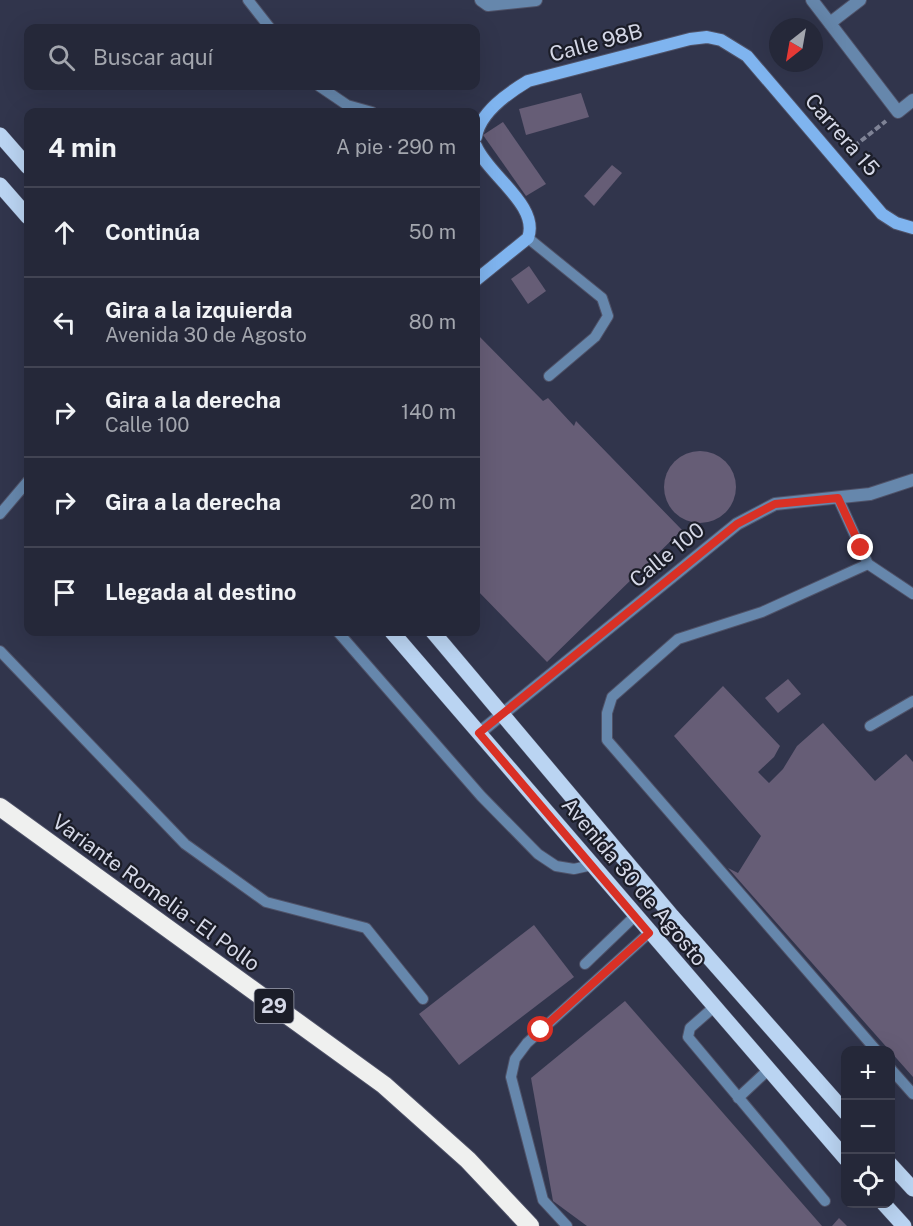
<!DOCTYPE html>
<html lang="es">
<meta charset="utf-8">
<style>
body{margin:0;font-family:"Public Sans",sans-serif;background:#313444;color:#f1f3f6}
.controls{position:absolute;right:18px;bottom:18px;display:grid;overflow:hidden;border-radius:12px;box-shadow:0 6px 24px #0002}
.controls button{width:54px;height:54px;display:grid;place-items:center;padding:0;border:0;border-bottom:2px solid #424453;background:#252839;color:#f1f3f6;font:30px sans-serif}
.compass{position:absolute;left:769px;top:18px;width:54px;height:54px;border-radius:50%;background:#252839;box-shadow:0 6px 24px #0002;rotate:211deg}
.stop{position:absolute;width:18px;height:18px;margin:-14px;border:4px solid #d93025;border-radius:50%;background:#fff}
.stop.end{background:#d93025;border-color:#fff;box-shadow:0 2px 6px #0008}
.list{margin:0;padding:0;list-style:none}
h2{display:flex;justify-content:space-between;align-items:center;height:78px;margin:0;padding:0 24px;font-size:26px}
h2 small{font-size:20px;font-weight:400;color:#a3a6ae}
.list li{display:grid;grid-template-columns:39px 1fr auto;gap:18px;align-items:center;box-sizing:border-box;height:90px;padding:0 24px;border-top:2px solid #424453}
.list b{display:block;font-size:22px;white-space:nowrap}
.list p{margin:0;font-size:20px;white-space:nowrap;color:#a3a6ae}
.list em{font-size:20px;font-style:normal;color:#a3a6ae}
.icon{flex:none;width:33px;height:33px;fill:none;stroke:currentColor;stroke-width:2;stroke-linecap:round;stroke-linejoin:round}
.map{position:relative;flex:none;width:913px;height:1226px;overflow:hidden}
.search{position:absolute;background:#252839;box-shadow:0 6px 24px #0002;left:24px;top:24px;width:456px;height:66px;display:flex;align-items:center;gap:15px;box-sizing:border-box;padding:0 21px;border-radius:12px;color:#a3a6ae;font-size:22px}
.panel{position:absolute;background:#252839;box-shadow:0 6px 24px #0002;left:24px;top:108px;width:456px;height:528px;border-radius:12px}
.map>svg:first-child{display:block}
.building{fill:#665d76}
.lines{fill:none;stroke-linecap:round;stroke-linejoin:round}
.lane-casing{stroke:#4f5268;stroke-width:12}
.street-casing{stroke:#4f5268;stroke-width:14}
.secondary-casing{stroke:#4f5268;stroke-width:14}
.primary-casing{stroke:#4f5268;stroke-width:16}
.highway-casing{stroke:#4f5268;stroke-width:20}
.path{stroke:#7f8396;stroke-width:4;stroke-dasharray:6 3;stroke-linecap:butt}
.lane{stroke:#6687ac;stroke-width:10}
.street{stroke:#6687ac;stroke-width:12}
.secondary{stroke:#7fb4ef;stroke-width:12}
.primary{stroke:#bad4f2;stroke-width:15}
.highway{stroke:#eff0ef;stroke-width:18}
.route{stroke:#d93025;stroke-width:8}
.labels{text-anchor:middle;stroke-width:4.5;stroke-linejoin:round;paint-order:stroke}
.shield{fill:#1b1d28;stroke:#9da0ae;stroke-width:1.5}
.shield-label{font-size:20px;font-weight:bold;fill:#d5d8e7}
.street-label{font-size:21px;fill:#d5d8e7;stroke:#1b1d28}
</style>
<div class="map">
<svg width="913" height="1226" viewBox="0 0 913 1226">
<rect width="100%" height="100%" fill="#31354c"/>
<!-- building -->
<g class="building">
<path d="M581,93L589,117L526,135L519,109Z"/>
<path d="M503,122L546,184L526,196L483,135Z"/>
<path d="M612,165L622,173L594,206L584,196Z"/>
<path d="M529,266L546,291L528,304L511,279Z"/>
<path d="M476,333L543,401L548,398L574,426L576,421L682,530L547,662L476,589Z"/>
<circle cx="700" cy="487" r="36"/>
<path d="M788,679L801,694L778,713L765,698Z"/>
<path d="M723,686L780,746L774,757L758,772L769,783L783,769L797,746L823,723L875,781L906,754L913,762V1077L728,868L738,873L761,836L674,736Z"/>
<path d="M534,925L574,977L459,1065L419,1014Z"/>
<path d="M625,1001L822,1226H587L553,1201L531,1078Z"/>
<path d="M839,1218L847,1226H832Z"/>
</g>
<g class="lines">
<!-- lane casing -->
<g class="lane-casing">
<g id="lane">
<path d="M248,0L270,28"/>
<path d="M319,86L347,105L372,112"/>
<path d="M528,238L602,298L608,316L595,337L549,376"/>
<path d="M838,498L868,564L913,594"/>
<path d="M0,514L28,481"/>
<path d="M868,564L762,612L678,639L612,697L607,713V740L876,1050"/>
<path d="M338,632L481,796L538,854L556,866L574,869L592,865"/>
<path d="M0,651L185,844L266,902L366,928L423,999"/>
<path d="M870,726L913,701"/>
<path d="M585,964L635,916"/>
<path d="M714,1007L690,1028L688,1037L825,1201"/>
<path d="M890,1068L913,1094"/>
<path d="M738,1098L768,1070"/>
<path d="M567,1226L543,1200L511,1077L515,1059L527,1043L649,933"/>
</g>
</g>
<!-- street casing -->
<g class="street-casing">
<g id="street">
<path d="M481,0L488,5L536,0"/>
<path d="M812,0L898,112L913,100"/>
<path d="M830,23L860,0"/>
<path d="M479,733L737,524L775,504L870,494L913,480"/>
</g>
</g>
<!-- secondary casing -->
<g class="secondary-casing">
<g id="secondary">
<path d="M476,137C480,112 508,93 528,81L690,39L707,37L721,40L747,56L882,214L896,223L913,228"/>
<path d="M476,146C488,175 540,206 528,238L476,280"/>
</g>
</g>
<!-- primary casing -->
<g class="primary-casing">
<g id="primary">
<path d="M0,135L28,167"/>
<path d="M0,185L28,217"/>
<path d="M392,632L846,1159"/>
<path d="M433,632L672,916L846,1113"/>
<path d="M890,1164L913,1189"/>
<path d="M884,1204L904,1226"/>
</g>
</g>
<!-- highway casing -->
<g class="highway-casing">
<path id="highway" d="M0,807L384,1085L468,1160L530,1226"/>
</g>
<!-- path -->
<path class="path" d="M847,152L886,121"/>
<!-- lane -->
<use href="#lane" class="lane"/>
<!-- street -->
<use href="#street" class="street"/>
<!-- secondary -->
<use href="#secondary" class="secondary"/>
<!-- primary -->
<use href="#primary" class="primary"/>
<!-- highway -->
<use href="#highway" class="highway"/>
</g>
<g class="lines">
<!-- route -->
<path class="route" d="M541,1030L649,933L479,733L737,524L775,504L838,498L861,548"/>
</g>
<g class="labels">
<!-- shield labels -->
<rect class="shield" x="254.5" y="989" width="39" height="34" rx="4.5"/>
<g class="shield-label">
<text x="274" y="1013">29</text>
</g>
<!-- street labels -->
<g class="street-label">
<text transform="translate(596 43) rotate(-15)" y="7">Calle 98B</text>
<text transform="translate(842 135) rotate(49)" y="7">Carrera 15</text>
<text transform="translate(667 555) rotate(-39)" y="7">Calle 100</text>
<text transform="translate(634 882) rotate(50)" y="7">Avenida 30 de Agosto</text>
<text transform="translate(156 893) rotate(36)" y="7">Variante Romelia - El Pollo</text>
</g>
</g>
</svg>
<div class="controls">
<button>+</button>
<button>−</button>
<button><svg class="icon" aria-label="locate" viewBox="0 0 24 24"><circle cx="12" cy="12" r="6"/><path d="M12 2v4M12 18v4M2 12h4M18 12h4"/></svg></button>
</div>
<svg class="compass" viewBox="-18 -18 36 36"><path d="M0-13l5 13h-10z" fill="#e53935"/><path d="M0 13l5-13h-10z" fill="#a3a6ae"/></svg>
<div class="stop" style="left:541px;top:1030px"></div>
<div class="stop end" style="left:861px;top:548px"></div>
<div class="search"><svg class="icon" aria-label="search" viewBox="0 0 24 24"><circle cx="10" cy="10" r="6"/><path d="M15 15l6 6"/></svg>Buscar aquí</div>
<section class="panel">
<h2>4 min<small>A pie · 290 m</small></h2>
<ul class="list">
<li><svg class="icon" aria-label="ahead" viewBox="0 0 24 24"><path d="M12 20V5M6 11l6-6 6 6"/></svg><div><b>Continúa</b></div><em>50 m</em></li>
<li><svg class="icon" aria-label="left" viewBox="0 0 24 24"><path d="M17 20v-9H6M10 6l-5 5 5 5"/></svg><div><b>Gira a la izquierda</b><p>Avenida 30 de Agosto</p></div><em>80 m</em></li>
<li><svg class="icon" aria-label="right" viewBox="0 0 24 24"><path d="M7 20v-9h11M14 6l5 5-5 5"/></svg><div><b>Gira a la derecha</b><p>Calle 100</p></div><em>140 m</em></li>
<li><svg class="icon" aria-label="right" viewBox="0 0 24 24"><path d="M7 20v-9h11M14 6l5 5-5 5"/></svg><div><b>Gira a la derecha</b></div><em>20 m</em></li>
<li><svg class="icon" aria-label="arrive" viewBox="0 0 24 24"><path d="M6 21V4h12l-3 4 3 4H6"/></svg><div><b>Llegada al destino</b></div></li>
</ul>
</section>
</div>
